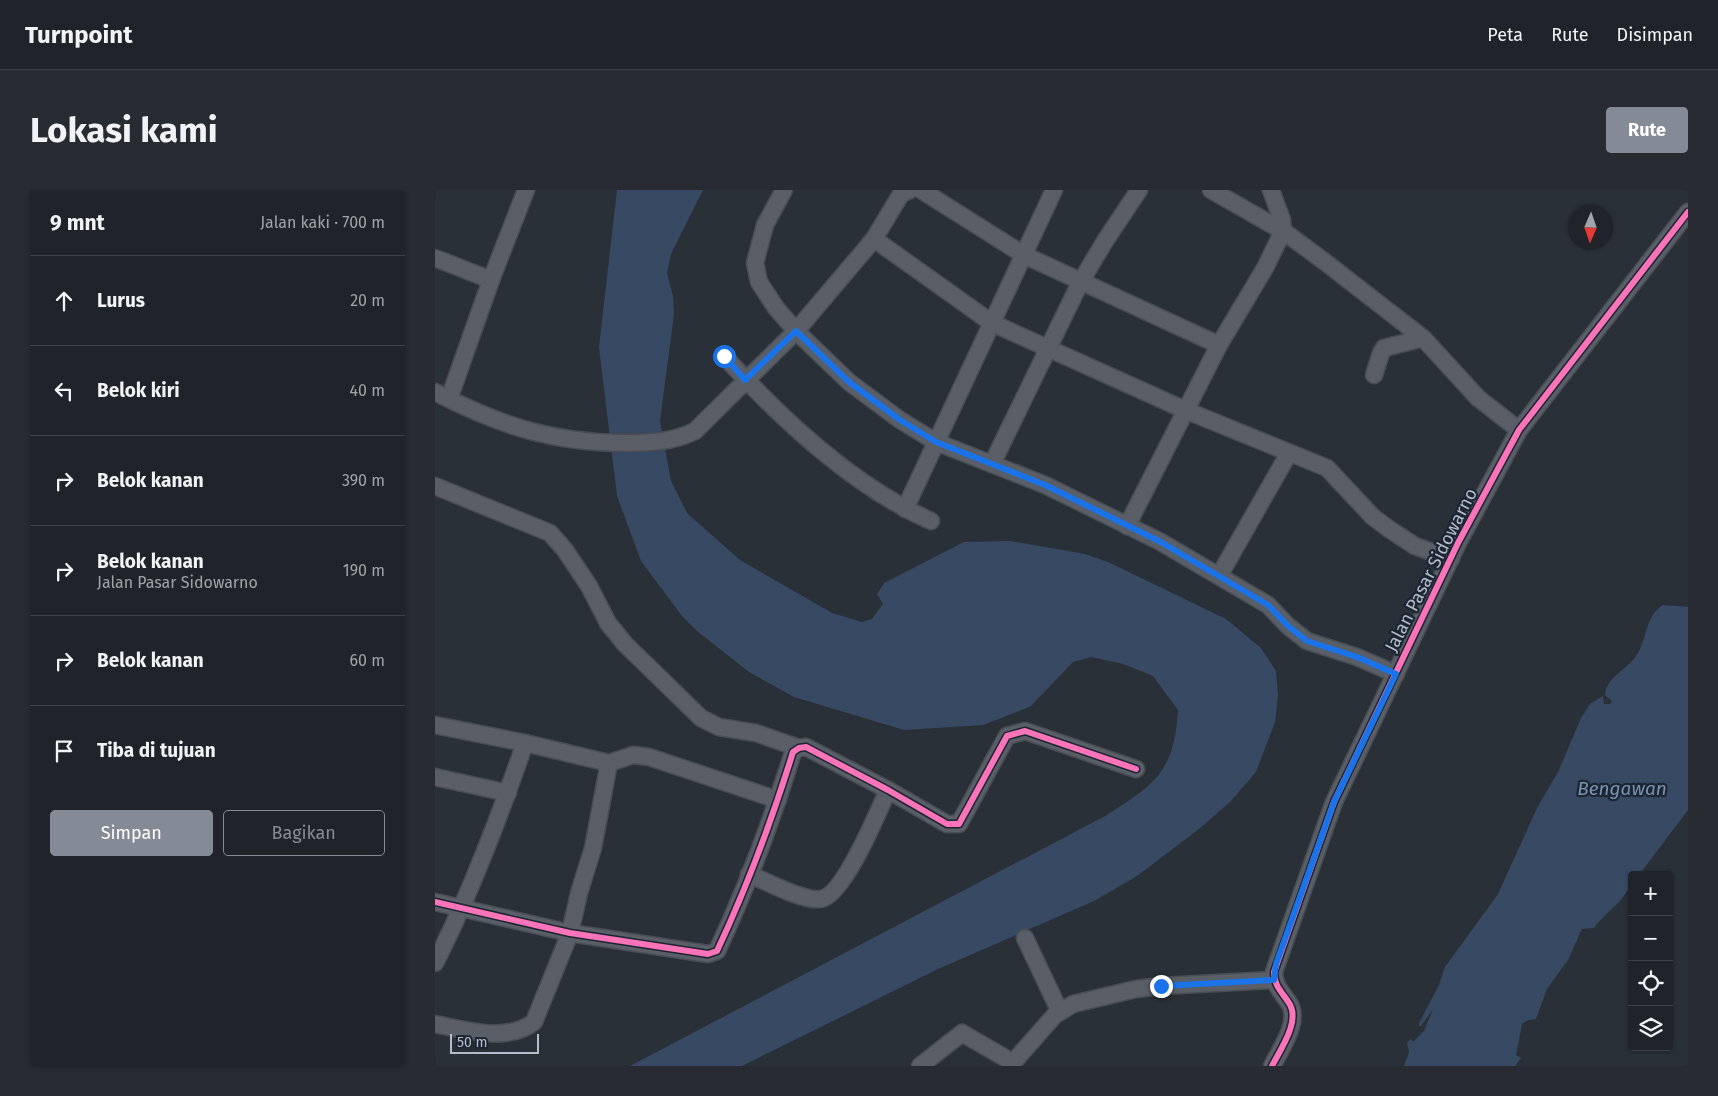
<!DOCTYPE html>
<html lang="id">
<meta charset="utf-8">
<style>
body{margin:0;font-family:"Fira Sans",sans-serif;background:#282c32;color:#f1f3f6}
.controls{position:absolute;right:15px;bottom:15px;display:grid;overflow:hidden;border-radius:5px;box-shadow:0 1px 4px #0004}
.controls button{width:45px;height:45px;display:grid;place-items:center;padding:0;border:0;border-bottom:1px solid #3d4147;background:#20242a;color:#f1f3f6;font:25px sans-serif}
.compass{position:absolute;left:1133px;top:15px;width:45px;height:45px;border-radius:50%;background:#20242a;box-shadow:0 1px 4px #0004;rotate:182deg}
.scale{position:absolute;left:15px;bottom:12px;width:89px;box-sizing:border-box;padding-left:5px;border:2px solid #b4bcc9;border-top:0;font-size:14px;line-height:18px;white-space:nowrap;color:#b4bcc9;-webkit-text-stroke:4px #1d2633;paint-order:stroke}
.stop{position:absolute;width:15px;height:15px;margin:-11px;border:4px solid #1a73e8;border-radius:50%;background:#fff}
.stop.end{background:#1a73e8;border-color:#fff;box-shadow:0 1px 5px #0008}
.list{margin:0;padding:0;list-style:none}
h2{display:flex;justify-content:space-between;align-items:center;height:65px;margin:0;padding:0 20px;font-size:21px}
h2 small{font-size:16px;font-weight:400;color:#a2a4a8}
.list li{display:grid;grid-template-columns:32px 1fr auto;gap:15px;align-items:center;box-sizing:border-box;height:90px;padding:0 20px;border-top:1px solid #3d4147}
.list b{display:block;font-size:19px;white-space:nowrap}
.list p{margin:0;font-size:16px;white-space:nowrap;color:#a2a4a8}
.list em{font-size:16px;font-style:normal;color:#a2a4a8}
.actions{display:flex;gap:10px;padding:15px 20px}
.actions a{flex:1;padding:11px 0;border:1px solid #848b96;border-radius:5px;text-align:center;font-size:18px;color:#848b96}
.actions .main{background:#848b96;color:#fff}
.icon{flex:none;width:28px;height:28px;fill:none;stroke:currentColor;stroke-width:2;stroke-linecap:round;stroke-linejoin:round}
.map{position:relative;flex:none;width:1253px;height:876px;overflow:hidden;border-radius:5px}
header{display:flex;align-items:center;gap:30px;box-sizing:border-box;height:70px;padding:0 25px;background:#20242a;border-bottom:1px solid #3d4147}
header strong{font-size:24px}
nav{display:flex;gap:28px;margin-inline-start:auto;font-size:18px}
.intro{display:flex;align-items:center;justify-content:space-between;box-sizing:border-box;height:120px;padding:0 30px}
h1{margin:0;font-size:35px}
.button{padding:12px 22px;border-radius:5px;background:#848b96;color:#fff;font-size:18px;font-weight:700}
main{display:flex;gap:30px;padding:0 30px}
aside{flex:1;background:#20242a;border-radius:5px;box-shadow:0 1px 4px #0004}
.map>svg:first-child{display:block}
.water{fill:#384963}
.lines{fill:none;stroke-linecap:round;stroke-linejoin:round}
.minor-casing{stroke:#484c53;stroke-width:19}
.minor{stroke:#5a5e66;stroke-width:16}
.cycleway-casing{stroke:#1d2633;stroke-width:9}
.cycleway{stroke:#fb73b8;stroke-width:6}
.route{stroke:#1a73e8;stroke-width:6}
.labels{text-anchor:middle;stroke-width:4.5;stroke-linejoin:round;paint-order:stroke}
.street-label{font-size:18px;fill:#b4bcc9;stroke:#1d2633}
.water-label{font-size:19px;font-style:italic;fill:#7c92b1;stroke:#1d2633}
</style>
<header>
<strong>Turnpoint</strong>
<nav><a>Peta</a><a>Rute</a><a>Disimpan</a></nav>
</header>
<div class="intro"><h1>Lokasi kami</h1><a class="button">Rute</a></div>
<main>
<aside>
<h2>9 mnt<small>Jalan kaki · 700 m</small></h2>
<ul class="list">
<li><svg class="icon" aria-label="ahead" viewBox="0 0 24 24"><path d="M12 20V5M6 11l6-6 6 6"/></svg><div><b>Lurus</b></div><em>20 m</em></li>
<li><svg class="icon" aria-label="left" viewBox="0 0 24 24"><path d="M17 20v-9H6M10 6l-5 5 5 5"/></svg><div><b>Belok kiri</b></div><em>40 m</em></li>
<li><svg class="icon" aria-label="right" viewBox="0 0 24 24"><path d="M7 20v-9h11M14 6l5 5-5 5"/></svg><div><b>Belok kanan</b></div><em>390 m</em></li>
<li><svg class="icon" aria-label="right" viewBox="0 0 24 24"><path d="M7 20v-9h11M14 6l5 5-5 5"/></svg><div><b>Belok kanan</b><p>Jalan Pasar Sidowarno</p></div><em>190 m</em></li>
<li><svg class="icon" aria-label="right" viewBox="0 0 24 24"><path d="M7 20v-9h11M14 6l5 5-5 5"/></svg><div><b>Belok kanan</b></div><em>60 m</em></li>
<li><svg class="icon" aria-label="arrive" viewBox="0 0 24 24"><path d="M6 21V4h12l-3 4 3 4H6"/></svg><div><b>Tiba di tujuan</b></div></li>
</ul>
<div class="actions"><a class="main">Simpan</a><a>Bagikan</a></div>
</aside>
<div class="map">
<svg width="1253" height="876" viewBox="0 0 1253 876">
<rect width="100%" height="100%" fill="#2a3038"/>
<!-- water -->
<g class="water">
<path d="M182,0H268L236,64L232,83L238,106L239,124L225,231L236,291L252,323L305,370L397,423L427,432L437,429L448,414L442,404L449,393L529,352L575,351L650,364L673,372L791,429L826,458L841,481L843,505L840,532L821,582L795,612L764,639L702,686L659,711L503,779L307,876H195L672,625C721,593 739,582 743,520L718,486L688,474L656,467L638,472L596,516L582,522L548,535L469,540L359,507L314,482L262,441L247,426L206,371L182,306L164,157Z"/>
<path d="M1228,415L1253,417V620L1204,685H1197C1197,707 1171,721 1159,738L1147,739L1133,770L1112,799L1101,829L1093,830L1087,834L1081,865L1086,868L1080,876H969L974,862L972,853L976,849L978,852L989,841L998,819L986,836H984V833L1004,795L1010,777L1063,704L1102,618L1123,582L1146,528L1155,514L1168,506L1169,514H1175L1177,511L1170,505C1172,486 1191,481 1201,466C1213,449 1209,427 1228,415Z"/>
</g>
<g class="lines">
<!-- minor casing -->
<g class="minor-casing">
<g id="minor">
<path d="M349,0L330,35L320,73L324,92L341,118L361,141L414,192L465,230L501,252L610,295L724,351L833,415L853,436L872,451L922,467L961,484"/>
<path d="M486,0L589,65L784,155"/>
<path d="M776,0L848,41L890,72L988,148L1043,208L1084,240"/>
<path d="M439,49L557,133L750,220L892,278L938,327L954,339L980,356L1016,369"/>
<path d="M0,68L56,90"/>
<path d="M289,166C346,229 417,296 496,331"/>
<path d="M939,185L946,163L949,158L988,148"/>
<path d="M0,202C64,235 117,253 190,253C214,253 238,252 260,241L361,141L439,49L466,4L475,0"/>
<path d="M14,209L56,90L91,0"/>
<path d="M557,274L645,93L670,51L704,0"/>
<path d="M0,296L115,343L130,360L154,396L173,433L190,454L266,528L284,537L321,543L364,558"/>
<path d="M470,319L619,0"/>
<path d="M692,336L784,155L830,78L848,41L847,30L836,0"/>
<path d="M784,386L854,263"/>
<path d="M0,535L90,553L174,573L198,565L214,567L343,610"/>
<path d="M0,587L73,603"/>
<path d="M314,684C330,691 369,712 386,709C409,705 443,622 453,600"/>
<path d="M0,712L135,743L273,764L282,761C312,697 337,630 358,562L364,558L371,557L453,600L512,634H524L572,546L590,541L701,579"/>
<path d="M590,748L625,822"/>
<path d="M0,773C35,705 65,625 90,553"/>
<path d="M0,834C31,840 72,853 99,832L135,743L144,703L158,658L174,573"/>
<path d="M485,876L527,843L577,872"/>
<path d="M575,876L620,825L638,814L701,799L727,796L839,790"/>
<path d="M837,876C845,860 866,831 854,813C847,802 839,796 839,782L899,612L1023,353L1084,240L1253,22"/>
</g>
</g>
<!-- minor -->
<use href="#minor" class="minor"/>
<!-- cycleway casing -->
<g class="cycleway-casing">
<g id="cycleway">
<path d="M0,712L135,743L273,764L282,761C312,697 337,630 358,562L364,558L371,557L453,600L512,634H524L572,546L590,541L701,579"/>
<path d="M837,876C845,860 866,831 854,813C847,802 839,796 839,782L899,612L1023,353L1084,240L1253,22"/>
</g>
</g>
<!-- cycleway -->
<use href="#cycleway" class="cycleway"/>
</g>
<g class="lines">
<!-- route -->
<path class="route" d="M289,166L310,190L361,141L414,192L465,230L501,252L610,295L724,351L833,415L853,436L872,451L922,467L961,484L899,612L841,774L839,790L726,796"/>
</g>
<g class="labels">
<!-- street labels -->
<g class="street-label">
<text transform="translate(996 380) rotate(-63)" y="6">Jalan Pasar Sidowarno</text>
</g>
<!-- water labels -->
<g class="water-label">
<text x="1187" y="605">Bengawan</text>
</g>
</g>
</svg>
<div class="controls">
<button>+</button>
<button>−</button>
<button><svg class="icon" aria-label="locate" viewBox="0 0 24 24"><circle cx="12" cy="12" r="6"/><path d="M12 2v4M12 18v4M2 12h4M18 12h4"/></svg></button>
<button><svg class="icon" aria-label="layers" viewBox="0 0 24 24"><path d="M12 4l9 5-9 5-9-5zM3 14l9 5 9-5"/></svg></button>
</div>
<svg class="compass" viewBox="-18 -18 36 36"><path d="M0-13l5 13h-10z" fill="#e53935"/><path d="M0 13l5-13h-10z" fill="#a2a4a8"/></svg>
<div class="scale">50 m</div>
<div class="stop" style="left:289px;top:166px"></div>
<div class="stop end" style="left:726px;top:796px"></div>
</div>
</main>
